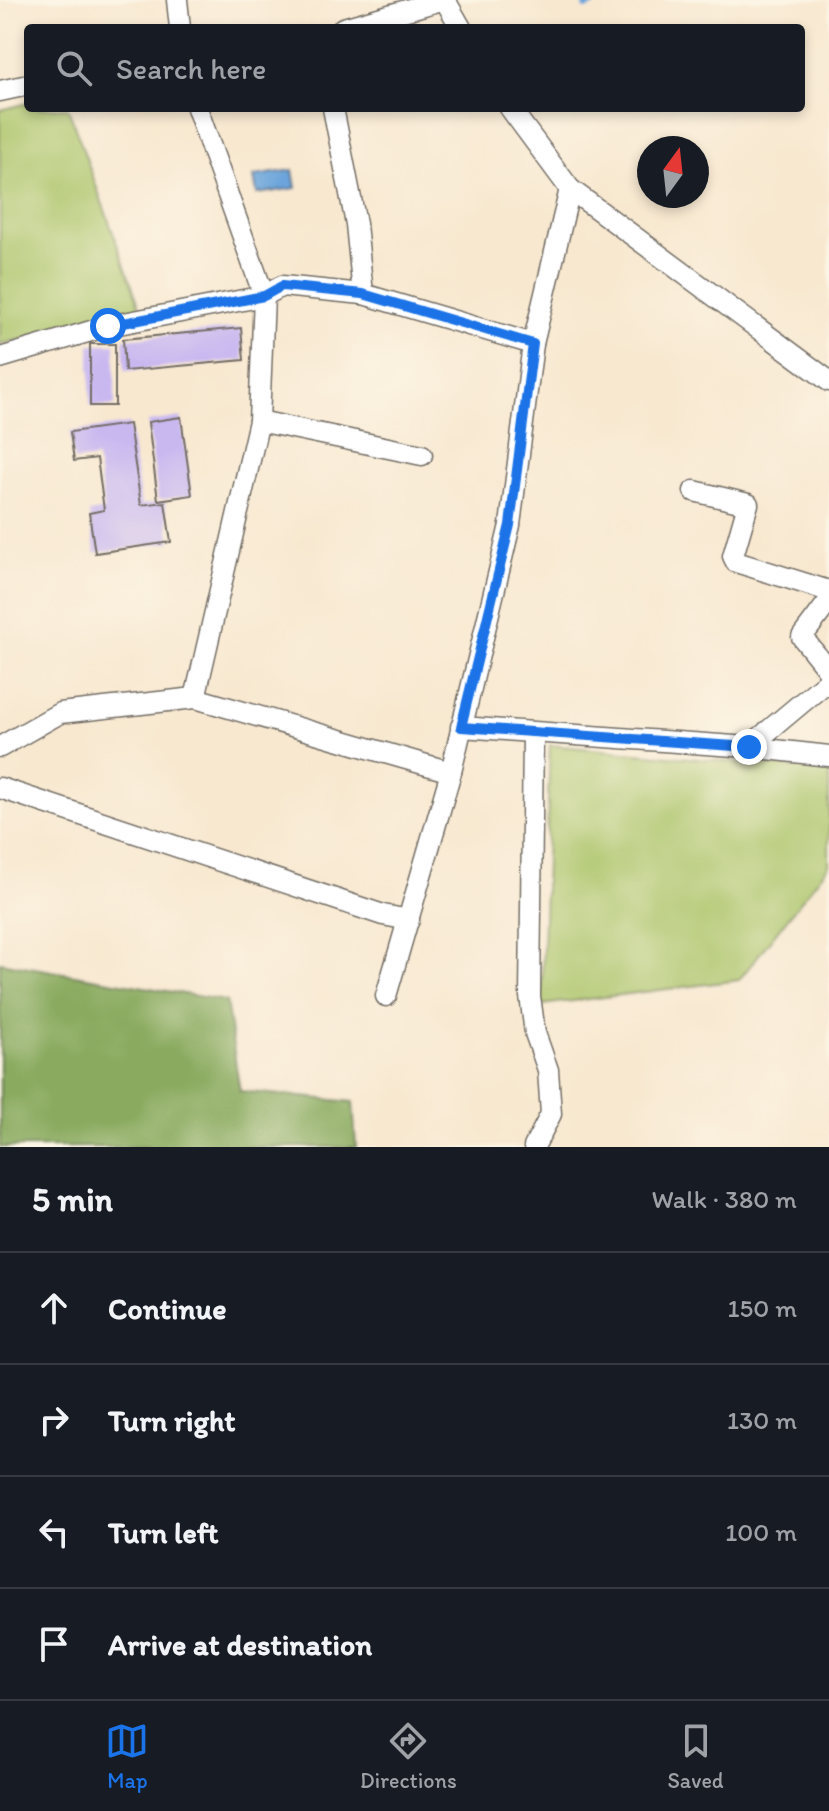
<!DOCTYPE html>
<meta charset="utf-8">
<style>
body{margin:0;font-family:Itim,sans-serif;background:#20242c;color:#f1f3f6}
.compass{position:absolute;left:637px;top:136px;width:72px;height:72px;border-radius:50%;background:#171b24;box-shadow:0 4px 12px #0003;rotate:15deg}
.stop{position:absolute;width:24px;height:24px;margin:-18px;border:6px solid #1a73e8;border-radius:50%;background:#fff}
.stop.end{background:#1a73e8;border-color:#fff;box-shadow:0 2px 8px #0008}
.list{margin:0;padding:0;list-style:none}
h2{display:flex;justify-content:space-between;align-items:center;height:104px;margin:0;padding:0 32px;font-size:34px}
h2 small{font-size:26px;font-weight:400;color:#9ea1a6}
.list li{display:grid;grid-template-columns:52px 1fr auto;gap:24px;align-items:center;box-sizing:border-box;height:112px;padding:0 32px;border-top:2px solid #363941}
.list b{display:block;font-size:30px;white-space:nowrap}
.list em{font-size:26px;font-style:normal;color:#9ea1a6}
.icon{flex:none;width:44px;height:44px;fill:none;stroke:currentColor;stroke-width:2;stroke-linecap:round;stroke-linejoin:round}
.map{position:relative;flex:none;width:829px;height:1147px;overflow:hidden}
.search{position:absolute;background:#171b24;box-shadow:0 4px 12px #0003;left:24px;right:24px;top:24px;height:88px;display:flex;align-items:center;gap:20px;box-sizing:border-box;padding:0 28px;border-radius:8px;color:#9ea1a6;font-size:30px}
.sheet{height:552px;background:#171b24}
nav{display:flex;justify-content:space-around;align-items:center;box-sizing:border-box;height:112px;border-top:2px solid #363941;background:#171b24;font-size:22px;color:#9ea1a6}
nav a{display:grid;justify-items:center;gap:4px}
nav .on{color:#1a73e8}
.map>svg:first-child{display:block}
.green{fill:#acc56b;stroke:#6c784b;stroke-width:2}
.forest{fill:#89aa5f;stroke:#5a6a45;stroke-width:2}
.water{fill:#6ca5db;stroke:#4c6883;stroke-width:2}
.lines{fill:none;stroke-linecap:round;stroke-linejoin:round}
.stream{stroke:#6ca5db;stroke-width:6}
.building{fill:#c9b8f0}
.street-casing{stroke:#736d65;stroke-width:23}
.street{stroke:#fff;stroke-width:20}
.route{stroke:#1a73e8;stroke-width:10}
</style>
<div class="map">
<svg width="829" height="1147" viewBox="0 0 829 1147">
<rect width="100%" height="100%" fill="#fcf5e5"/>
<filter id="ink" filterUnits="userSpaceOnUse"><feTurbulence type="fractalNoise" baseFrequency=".0125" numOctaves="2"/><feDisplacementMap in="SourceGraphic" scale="16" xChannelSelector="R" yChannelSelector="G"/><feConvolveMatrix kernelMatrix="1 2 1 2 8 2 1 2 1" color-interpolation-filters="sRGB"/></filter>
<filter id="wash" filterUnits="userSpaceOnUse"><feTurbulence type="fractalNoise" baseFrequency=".006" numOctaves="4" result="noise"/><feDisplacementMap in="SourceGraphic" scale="32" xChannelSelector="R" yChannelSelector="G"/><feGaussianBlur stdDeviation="1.8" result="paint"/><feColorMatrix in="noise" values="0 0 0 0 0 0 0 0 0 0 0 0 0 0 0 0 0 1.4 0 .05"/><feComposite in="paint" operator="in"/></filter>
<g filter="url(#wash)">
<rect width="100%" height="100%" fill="#f8e8d0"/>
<!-- green -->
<g class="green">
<path d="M28,103V108H68L142,313L0,344V110Z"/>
<path d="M550,745L829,771V865L739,980L541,1005Z"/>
</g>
<!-- forest -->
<path class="forest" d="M0,962L226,1001L240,1091L353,1102L356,1147H0Z"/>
<!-- water -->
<path class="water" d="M293,170L296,188L257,194L254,176Z"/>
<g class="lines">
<!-- stream -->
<path class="stream" d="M586,7L602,0"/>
</g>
<g id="blocks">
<!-- building -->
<g class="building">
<path d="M241,328L244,360L125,371L123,339Z"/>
<rect x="90" y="344" width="25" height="62"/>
<path d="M181,417L192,495L158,500L148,422Z"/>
<path d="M129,424L141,505L165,502L171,542L95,553L89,513L104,510L97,458L74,461L70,432Z"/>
</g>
</g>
</g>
<g filter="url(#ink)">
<use href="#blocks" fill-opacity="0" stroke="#736d65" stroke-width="2"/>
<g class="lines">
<!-- street casing -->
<g class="street-casing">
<g id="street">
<path d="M177,0L180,28"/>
<path d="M445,0L461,28"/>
<path d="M343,28L442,0"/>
<path d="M0,91L28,85"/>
<path d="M333,108L356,224L363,294"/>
<path d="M510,108L570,189L829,381"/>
<path d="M0,358L108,326L264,296L282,286L363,294L533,344"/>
<path d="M259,421L422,455"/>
<path d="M694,491L748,504L733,556L736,562L829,591"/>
<path d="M829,601L802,637L829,671"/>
<path d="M195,698L259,421L264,296L197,108"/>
<path d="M461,727L749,747L829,680"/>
<path d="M533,734L530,996L535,1033L548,1070L551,1114L534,1147"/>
<path d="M0,747L60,713L195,698L451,772"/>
<path d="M749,747L829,756"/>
<path d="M0,788L383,915L409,920"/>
<path d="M386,996L451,772L510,525L533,344L570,189"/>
</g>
</g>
<!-- street -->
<use href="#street" class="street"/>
</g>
</g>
<g class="lines" filter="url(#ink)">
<!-- route -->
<path class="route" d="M108,326L264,296L282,286L363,294L533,344L510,525L461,727L749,747"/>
</g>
</svg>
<svg class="compass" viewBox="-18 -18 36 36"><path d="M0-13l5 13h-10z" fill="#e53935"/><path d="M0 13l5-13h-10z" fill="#9ea1a6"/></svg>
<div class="stop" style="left:108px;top:326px"></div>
<div class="stop end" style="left:749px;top:747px"></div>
<div class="search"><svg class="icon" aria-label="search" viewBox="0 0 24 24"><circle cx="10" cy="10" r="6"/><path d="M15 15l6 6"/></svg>Search here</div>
</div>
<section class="sheet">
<h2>5 min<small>Walk · 380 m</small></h2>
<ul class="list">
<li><svg class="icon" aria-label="ahead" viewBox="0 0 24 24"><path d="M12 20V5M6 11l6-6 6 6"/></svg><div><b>Continue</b></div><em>150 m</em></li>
<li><svg class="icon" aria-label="right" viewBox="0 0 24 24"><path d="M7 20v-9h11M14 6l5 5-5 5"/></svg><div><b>Turn right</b></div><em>130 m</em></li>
<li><svg class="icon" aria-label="left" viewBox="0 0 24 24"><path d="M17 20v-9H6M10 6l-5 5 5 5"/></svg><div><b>Turn left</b></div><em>100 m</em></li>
<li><svg class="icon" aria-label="arrive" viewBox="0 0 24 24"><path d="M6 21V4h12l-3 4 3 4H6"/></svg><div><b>Arrive at destination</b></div></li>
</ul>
</section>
<nav>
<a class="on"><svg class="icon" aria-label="map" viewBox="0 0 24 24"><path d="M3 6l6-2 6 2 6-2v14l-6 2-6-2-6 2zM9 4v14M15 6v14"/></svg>Map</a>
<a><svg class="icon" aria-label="directions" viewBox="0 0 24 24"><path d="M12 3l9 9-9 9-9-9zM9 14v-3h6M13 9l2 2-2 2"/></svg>Directions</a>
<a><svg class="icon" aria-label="saved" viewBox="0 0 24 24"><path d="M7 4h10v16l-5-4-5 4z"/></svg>Saved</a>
</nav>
